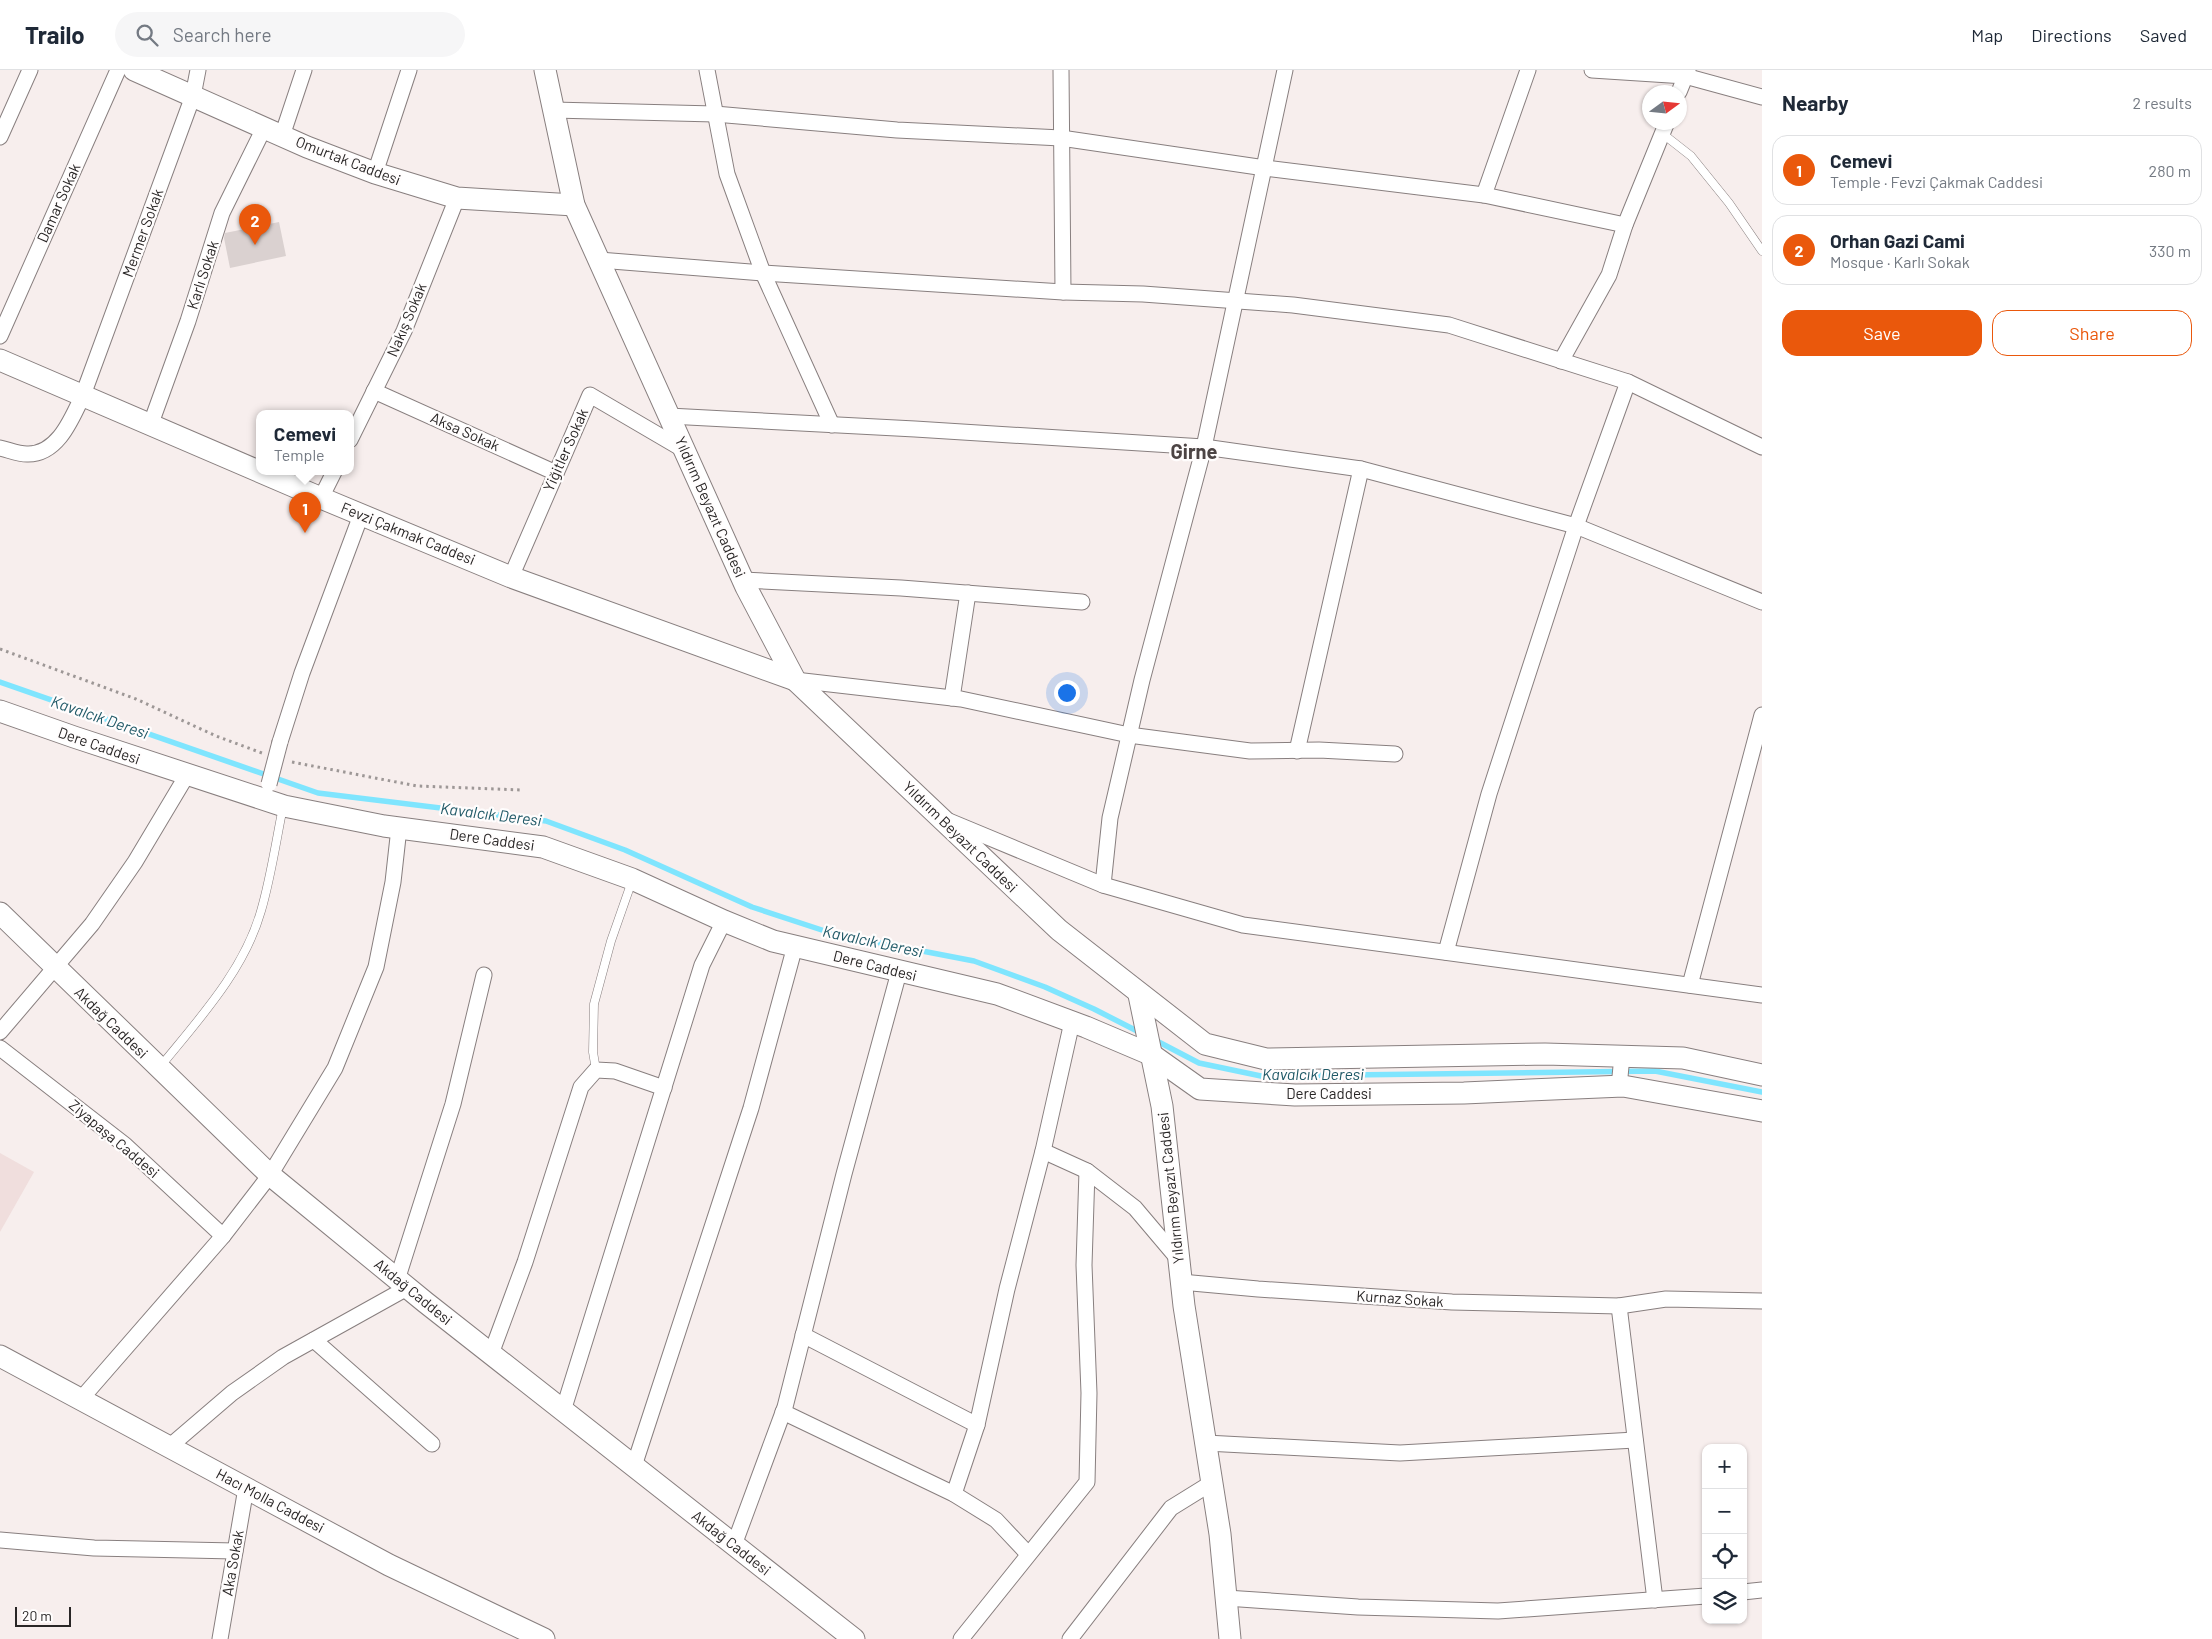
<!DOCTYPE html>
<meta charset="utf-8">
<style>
body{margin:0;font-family:Barlow,sans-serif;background:#f6f6f7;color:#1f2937}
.controls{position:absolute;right:15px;bottom:15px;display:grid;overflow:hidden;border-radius:10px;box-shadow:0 1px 4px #0004}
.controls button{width:45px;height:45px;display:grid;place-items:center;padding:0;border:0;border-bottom:1px solid #e0e1e3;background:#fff;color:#1f2937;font:25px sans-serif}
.compass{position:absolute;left:1642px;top:15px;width:45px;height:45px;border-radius:50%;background:#fff;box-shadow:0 1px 4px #0004;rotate:75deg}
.scale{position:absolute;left:15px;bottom:12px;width:56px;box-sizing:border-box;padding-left:5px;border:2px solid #292626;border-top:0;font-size:14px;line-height:18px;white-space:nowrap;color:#292626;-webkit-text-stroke:4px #fffdfd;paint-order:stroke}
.you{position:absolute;left:1066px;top:622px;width:18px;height:18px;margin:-12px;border:4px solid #fff;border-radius:50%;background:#1a73e8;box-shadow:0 0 0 8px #1a73e833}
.badge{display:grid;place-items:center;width:32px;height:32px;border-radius:50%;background:#ea580c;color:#fff;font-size:16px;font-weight:700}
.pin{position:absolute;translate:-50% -41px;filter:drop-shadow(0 1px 2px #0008)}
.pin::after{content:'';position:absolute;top:26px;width:18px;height:15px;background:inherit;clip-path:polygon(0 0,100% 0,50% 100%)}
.popup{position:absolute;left:256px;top:340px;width:98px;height:65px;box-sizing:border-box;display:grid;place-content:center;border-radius:10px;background:#fff;filter:drop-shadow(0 1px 4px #0005);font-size:16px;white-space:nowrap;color:#747a83}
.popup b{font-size:19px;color:#1f2937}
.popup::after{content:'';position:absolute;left:50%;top:100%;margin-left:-10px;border:10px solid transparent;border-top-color:#fff}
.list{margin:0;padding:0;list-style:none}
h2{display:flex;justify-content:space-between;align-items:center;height:65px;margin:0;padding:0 20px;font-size:21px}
h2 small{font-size:16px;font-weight:400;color:#747a83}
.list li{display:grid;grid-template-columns:32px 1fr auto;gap:15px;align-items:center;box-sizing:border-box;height:70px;margin:0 10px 10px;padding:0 10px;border:1px solid #e0e1e3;border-radius:15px}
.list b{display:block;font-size:19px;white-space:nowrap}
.list p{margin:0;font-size:16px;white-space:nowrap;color:#747a83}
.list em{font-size:16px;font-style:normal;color:#747a83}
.actions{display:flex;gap:10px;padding:15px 20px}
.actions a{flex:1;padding:11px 0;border:1px solid #ea580c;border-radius:15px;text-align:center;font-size:18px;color:#ea580c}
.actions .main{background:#ea580c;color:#fff}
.icon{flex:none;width:28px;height:28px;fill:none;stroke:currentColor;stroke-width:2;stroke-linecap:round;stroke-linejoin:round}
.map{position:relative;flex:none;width:1762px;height:1569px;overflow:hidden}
header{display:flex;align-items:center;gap:30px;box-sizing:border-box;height:70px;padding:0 25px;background:#fff;border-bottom:1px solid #e0e1e3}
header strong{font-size:24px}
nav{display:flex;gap:28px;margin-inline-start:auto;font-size:18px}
.search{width:350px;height:45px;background:#f6f6f7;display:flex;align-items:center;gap:12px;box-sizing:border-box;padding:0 18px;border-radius:28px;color:#747a83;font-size:19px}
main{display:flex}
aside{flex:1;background:#fff}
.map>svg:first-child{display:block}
.built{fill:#f0dedd}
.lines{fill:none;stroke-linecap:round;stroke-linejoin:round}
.stream{stroke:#7fe5fe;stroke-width:5.5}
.building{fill:#dad1d0}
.lane-casing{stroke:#887f7f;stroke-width:9}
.street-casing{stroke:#887f7f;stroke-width:17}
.secondary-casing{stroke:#887f7f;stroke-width:23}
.path{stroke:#9d9796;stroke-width:3;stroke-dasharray:2.5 4;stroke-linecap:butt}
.lane{stroke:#fff;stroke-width:8}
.street{stroke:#fff;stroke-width:15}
.secondary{stroke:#fff;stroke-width:21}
.street-bridge-casing{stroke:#887f7f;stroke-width:17;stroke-linecap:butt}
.street-bridge{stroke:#fff;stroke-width:15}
.labels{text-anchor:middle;stroke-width:4.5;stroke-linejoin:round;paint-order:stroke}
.street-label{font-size:15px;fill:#292626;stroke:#fffdfd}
.water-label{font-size:16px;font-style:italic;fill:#205967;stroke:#fffdfd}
.district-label{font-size:20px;font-weight:bold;fill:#4c4444;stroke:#fffdfd}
</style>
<header>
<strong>Trailo</strong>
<div class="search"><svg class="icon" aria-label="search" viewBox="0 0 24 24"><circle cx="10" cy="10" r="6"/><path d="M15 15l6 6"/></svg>Search here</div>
<nav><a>Map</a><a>Directions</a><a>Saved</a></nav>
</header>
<main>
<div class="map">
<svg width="1762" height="1569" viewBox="0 0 1762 1569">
<rect width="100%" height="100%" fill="#f7eeed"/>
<!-- built -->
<path class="built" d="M0,1083L34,1102L0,1162Z"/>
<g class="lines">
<!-- stream -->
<g class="stream">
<path d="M0,612L318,723L546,751L625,780L752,837L834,864L974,891L1045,917L1094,939L1141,963"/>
<path d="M1153,969L1199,993L1261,1006L1655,1001L1762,1022"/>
</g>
</g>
<!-- building -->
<path class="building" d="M279,152L286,186L230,198L224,168L225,163Z"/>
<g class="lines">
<!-- lane casing -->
<g class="lane-casing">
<g id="lane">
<path d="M1663,64L1691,86L1729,133L1762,181"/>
<path d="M160,997C198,950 244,901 261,841C271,807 276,771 283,737"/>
<path d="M596,1000L593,982L594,934L611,871L632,811"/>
</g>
</g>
<!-- street casing -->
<g class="street-casing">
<g id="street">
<path d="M707,0L727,104L763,203L832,355"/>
<path d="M1061,0L1063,222"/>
<path d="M1592,0L1685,6L1762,27"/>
<path d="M1679,22L1688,0"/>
<path d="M553,40L715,44L897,60L1061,68L1265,98L1484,125L1625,155"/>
<path d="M282,66L304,0"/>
<path d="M0,67L30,0"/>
<path d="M375,103L409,0"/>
<path d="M1484,125L1528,0"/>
<path d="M599,190L763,203L1063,222L1143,224L1293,235L1449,255L1628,312L1762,377"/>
<path d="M0,266L118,0"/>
<path d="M1561,291L1609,205L1625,155L1667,52"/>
<path d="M374,321L556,403"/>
<path d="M669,346L915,359L1204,377L1361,399L1576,456L1762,532"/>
<path d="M150,356L188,251L222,143L264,58"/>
<path d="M350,370L404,261L457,128"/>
<path d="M0,378C9,380 18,384 27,384C58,385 72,348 83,325L193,26L198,0"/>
<path d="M321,428L334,402"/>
<path d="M511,507L590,325L684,380"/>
<path d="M743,510L901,518L1082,532"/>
<path d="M795,610L961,629L1129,665L1250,681L1319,680L1395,684"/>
<path d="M952,628L968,523"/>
<path d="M280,672L302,603L361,445"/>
<path d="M1297,681L1361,399"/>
<path d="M949,751L1103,815L1243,855L1762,925"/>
<path d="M1103,815L1110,748L1142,610L1204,377L1285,0"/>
<path d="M1446,882L1489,724L1576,456L1628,312"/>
<path d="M1690,915L1762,645"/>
<path d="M0,962L92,854L135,792L187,705"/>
<path d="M0,978L125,1075L223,1166"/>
<path d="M1619,1017L1622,986"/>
<path d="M1043,1081L1087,1101L1135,1138L1179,1190"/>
<path d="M397,1210L453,1034L484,905"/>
<path d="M1181,1212L1258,1219L1452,1232L1619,1236L1666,1229L1762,1231"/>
<path d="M1619,1236L1655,1530"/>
<path d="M803,1265L977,1355"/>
<path d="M314,1270L432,1374"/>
<path d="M491,1284L525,1192L581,1017L596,1000L615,1001L664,1018"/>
<path d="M81,1329L223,1166L270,1105L335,998L376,897L393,812L399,758"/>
<path d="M563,1341L702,895L724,851"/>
<path d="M783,1342L954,1424L996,1450L1028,1484"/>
<path d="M1206,1373L1400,1383L1635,1370"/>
<path d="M169,1377L232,1323L283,1287L407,1218"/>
<path d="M634,1396L751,1038L795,876"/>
<path d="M954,1424L977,1355L1007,1219L1043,1081L1072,952"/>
<path d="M0,1470L94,1478L235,1481"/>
<path d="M734,1475L785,1337L844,1104L899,902"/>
<path d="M1743,1522L1762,1520"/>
<path d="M1226,1528L1358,1537L1498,1541L1706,1526"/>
<path d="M220,1569L246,1418"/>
<path d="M961,1569L1087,1412L1089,1323L1084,1195L1087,1101"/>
<path d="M1070,1569L1171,1438L1213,1412"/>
</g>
</g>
<!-- secondary casing -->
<g class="secondary-casing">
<g id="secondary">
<path d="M134,0L307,77L375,103L457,128L574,135"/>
<path d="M545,0L574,135L746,517L795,610L1059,860L1205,974L1266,989L1545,984L1683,988L1762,1005"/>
<path d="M0,290L321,428L511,507L795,610"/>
<path d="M0,641L74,667L284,736L384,756L543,777L632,809L724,851L773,871L997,924L1086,957L1152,985L1200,1019L1295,1025L1464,1023L1623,1016L1762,1041"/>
<path d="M0,843L270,1105L425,1232L854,1569"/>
<path d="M1139,925L1162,1036L1184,1236L1220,1464L1230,1569"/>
<path d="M0,1286L389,1495L544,1569"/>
</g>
</g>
<!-- path -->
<g class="path">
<path d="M0,579L136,629L216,666L262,683"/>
<path d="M292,692L417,716L522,720"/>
</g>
<!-- lane -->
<use href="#lane" class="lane"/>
<!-- street -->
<use href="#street" class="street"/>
<!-- secondary -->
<use href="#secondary" class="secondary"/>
<!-- street-bridge casing -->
<g class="street-bridge-casing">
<path id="street-bridge" d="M269,714L280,672"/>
</g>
<!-- street-bridge -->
<use href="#street-bridge" class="street-bridge"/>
</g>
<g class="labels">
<!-- street labels -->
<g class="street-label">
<text transform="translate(348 91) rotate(21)" y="5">Omurtak Caddesi</text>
<text transform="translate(59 133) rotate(-66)" y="5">Damar Sokak</text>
<text transform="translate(143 163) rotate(-70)" y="5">Mermer Sokak</text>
<text transform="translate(203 205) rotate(-72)" y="5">Karlı Sokak</text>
<text transform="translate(407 250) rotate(-67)" y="5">Nakış Sokak</text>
<text transform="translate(465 362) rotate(24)" y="5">Aksa Sokak</text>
<text transform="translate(566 380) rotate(-66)" y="5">Yiğitler Sokak</text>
<text transform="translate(710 437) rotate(66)" y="5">Yıldırım Beyazıt Caddesi</text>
<text transform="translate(408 464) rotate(22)" y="5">Fevzi Çakmak Caddesi</text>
<text transform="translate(99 676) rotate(19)" y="5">Dere Caddesi</text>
<text transform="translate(960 767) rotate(44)" y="5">Yıldırım Beyazıt Caddesi</text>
<text transform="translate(492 770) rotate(8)" y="5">Dere Caddesi</text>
<text transform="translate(875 896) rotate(14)" y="5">Dere Caddesi</text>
<text transform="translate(111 953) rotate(44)" y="5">Akdağ Caddesi</text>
<text x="1329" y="1029">Dere Caddesi</text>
<text transform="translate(114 1069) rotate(40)" y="5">Ziyapaşa Caddesi</text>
<text transform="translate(1171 1118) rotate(-96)" y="5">Yıldırım Beyazıt Caddesi</text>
<text transform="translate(413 1222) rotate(39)" y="5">Akdağ Caddesi</text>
<text transform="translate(1400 1229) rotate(4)" y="5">Kurnaz Sokak</text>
<text transform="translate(270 1431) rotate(28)" y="5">Hacı Molla Caddesi</text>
<text transform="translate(731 1473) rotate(38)" y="5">Akdağ Caddesi</text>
<text transform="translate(233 1493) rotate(-80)" y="5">Aka Sokak</text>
</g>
<!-- water labels -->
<g class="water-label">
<text transform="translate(100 647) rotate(19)" y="6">Kavalcık Deresi</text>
<text transform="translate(491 744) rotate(7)" y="6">Kavalcık Deresi</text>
<text transform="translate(873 871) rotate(12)" y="6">Kavalcık Deresi</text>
<text x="1313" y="1010">Kavalcık Deresi</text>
</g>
<!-- district labels -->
<g class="district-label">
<text x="1194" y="389">Girne</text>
</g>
</g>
</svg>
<div class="controls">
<button>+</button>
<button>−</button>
<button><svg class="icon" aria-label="locate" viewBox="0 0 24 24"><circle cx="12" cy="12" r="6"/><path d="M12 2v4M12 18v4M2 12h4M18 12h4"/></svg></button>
<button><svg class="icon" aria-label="layers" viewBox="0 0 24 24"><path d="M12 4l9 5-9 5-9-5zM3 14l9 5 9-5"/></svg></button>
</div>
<svg class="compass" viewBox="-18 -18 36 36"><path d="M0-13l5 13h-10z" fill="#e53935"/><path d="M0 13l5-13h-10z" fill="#747a83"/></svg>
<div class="scale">20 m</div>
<div class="you"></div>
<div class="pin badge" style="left:305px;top:463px">1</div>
<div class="popup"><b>Cemevi</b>Temple</div>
<div class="pin badge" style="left:255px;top:175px">2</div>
</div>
<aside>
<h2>Nearby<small>2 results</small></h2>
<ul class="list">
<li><span class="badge">1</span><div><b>Cemevi</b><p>Temple · Fevzi Çakmak Caddesi</p></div><em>280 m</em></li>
<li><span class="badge">2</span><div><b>Orhan Gazi Cami</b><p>Mosque · Karlı Sokak</p></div><em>330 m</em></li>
</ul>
<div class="actions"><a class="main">Save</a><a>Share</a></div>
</aside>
</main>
